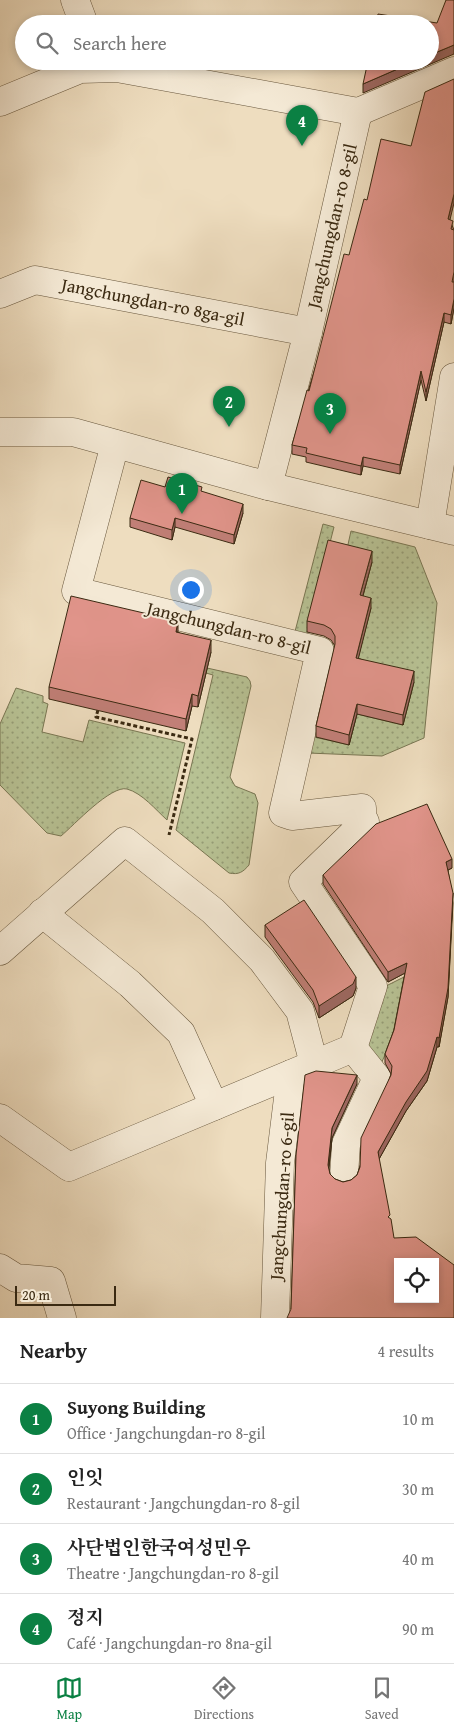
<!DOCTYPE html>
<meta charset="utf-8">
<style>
body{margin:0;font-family:"Gentium Book Plus","Noto Serif KR",serif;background:#f6f6f6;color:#222}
.controls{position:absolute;right:15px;bottom:15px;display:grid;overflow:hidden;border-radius:0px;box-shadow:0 2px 8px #0003}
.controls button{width:45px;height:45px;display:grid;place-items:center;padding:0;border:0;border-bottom:1px solid #e0e0e0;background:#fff;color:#222;font:25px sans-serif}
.scale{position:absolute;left:15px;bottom:12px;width:101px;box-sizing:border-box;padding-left:5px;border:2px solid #3b2a12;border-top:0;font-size:14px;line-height:18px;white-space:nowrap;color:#3b2a12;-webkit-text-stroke:4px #f4e9d5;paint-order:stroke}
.you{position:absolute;left:190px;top:589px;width:18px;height:18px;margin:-12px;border:4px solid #fff;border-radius:50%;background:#1a73e8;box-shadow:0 0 0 8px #1a73e833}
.badge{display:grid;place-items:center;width:32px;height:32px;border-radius:50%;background:#0b8043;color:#fff;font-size:16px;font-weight:700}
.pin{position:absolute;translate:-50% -41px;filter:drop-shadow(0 1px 2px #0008)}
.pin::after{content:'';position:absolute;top:26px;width:18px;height:15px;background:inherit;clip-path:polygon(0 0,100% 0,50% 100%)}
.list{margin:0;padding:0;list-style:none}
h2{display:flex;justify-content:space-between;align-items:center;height:65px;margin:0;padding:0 20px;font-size:21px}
h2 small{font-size:16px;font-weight:400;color:#767676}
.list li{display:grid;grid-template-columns:32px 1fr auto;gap:15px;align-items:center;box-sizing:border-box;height:70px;padding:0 20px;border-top:1px solid #e0e0e0}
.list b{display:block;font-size:19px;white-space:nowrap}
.list p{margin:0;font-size:16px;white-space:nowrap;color:#767676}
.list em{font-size:16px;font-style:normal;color:#767676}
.icon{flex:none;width:28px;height:28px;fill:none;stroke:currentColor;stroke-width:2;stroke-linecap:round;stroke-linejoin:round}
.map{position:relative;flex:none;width:454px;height:1318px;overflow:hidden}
.search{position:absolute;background:#fff;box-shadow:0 2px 8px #0003;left:15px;right:15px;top:15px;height:55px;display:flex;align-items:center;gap:12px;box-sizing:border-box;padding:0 18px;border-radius:28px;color:#767676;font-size:19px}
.sheet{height:345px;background:#fff}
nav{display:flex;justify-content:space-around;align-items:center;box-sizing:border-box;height:70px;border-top:1px solid #e0e0e0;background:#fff;font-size:14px;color:#767676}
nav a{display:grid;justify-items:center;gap:2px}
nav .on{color:#0b8043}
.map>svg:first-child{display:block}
.green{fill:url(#green-dots);stroke:#797652}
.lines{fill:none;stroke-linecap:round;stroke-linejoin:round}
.minor-casing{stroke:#68573d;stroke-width:29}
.path{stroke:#3b2a12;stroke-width:3;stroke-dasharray:4 2.5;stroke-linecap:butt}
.minor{stroke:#f4e9d5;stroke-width:28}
.wall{fill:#c17f77;stroke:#3b2a12}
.shaded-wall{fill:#9d6861;stroke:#3b2a12}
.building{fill:#e0948a;stroke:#3b2a12;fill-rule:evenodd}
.labels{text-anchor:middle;stroke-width:4;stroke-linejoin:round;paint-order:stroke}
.street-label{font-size:18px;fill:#3b2a12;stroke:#f4e9d5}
</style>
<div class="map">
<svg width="454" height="1318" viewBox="0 0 454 1318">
<defs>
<pattern id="green-dots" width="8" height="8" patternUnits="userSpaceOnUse" patternTransform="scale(1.25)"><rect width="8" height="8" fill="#b7c193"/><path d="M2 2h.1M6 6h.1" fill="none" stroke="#969d77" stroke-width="1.8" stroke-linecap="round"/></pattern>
</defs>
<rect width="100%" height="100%" fill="#eeddbf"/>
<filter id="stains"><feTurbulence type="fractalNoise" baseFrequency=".004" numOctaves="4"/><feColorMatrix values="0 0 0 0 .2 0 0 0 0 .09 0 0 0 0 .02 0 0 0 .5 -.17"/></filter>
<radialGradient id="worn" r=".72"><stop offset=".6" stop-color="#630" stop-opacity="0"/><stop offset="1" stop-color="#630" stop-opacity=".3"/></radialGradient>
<!-- green -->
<g class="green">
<path d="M323,524L334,527L306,636L346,647L360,606L347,549L351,531L415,547L437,603L424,738L382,756L308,753L310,736L349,745L357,714L403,725L292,643Z"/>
<path d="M207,668L247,677L250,681L251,686L230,777L235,786L255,794L258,803L249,865C243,872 239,875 229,873L176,830L213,675L206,673Z"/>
<path d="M16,688L43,696V702L48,704L42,732L83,742L89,720L185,743L167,820C156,810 142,793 127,789C111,785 74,825 61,836L47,833L0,785V724Z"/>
<path d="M404,977L392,1039L377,1073L362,1052L378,990Z"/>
</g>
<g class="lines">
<!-- minor casing -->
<g class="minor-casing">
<g id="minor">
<path d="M75,0L84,24"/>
<path d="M0,102L80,69L117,68L358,112L454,71"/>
<path d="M0,294L35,280L308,332"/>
<path d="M0,432H73L268,486L454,531"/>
<path d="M268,486L308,332L358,112"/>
<path d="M430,525L454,377"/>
<path d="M42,913L130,984L181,1033L214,1106"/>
<path d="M0,951L125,841L213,911L262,960L300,1011L314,1064"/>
<path d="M0,1118L69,1167L353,1048L373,986L303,882L365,822L362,816V808L292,816L283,813L320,651L76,591L115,444"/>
<path d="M344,1176L346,1144L377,1078L353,1048"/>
<path d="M0,1268L16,1278L51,1281L62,1318"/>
<path d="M275,1318L280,1163L291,1074"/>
</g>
</g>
<!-- path -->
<path class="path" d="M98,710L96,717L192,739L169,835"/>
<!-- minor -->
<use href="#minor" class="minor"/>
</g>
<!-- wall -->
<g class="wall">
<path d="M450,220L454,230V308L451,324L444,322L426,401L421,380L400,474L363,466L361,475L306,462V457L292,454V445L349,255Z"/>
<path d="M165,487L202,492L243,513L234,544L175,527L172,540L130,527V518Z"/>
<path d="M372,562L363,596L371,608L358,658L414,682L403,725L357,714L349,745L316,737V726L335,646L331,640L324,636L307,632V621Z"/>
<path d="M178,632L211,652L198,707L192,706L186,731L49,699V687Z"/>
<path d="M452,868L448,870L453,903L448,997L439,1047H437L427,1081L406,1111L379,1159L291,1309L296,1155L357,1084L332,1138L329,1168L330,1174L335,1179L343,1182L351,1180L357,1175L391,1074L385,1063V1054L394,1030L405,973L388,982L323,884V875Z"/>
<path d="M265,925L356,988L353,996L319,1018L313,1002L265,937Z"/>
</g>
<!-- shaded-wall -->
<g class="shaded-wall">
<path d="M454,45V54L363,93V84L416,61H430V55Z"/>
<path d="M454,194V203L448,228V219Z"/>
<path d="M454,299V308L451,324V315Z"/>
<path d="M444,313V322L426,401V392Z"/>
<path d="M421,371V380L400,474V465Z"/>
<path d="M363,457V466L361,475V466Z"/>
<path d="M243,504V513L234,544V535Z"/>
<path d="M175,518V527L172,540V530Z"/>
<path d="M372,551V562L360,606V595Z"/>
<path d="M371,598V608L356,668V658Z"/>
<path d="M178,621V632H176Z"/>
<path d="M211,640V652L198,707V696Z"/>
<path d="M414,671V682L403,725V715Z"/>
<path d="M192,694V706L186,731V719Z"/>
<path d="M357,704V714L349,745V735Z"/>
<path d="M452,859V868L446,871V862Z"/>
<path d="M453,893L448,997L439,1047V1038Z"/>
<path d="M407,963V972L388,982V972Z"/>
<path d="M356,977V988L353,996L319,1018V1006Z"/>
<path d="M437,1037V1047L427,1081L406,1111L378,1161V1152Z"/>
<path d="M357,1075V1084L332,1138L328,1175V1165L332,1128Z"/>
</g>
<!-- building -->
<g class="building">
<path d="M446,0H454V45L430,55V24H376L378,14L437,23Z"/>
<path d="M368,61H416L363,84Z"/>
<path d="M454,79V194L448,219L453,221L451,229L454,230V272L452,282H454V299L451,315L444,313L426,392L421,371L400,465L363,457L361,466L306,453L307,448L292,445L307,390L309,391L344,254L349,255L364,199L367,200L381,139L411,146L425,92Z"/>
<path d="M168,477L202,487L201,491L243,504L234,535L175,518L172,530L130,518L141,480L165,487Z"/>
<path d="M328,540L372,551L360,595L371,598L356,658L414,671L403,715L357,704L349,735L316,726L335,644V636L331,629L324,625L307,621Z"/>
<path d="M71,596L178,621L176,632L211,640L198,696L192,694L186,719L49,687Z"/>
<path d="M427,804L452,859L446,862L453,893L448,988L439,1038L437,1037L427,1071L406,1102L378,1152L390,1215L388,1217L391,1219L394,1238L416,1237L454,1265V1318H287L291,1309L296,1155L305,1075L316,1071L357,1075L332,1128L328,1165L330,1174L335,1179L343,1182L351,1180L357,1175L360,1167L361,1138L391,1075L392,1066L385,1054L394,1030L407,963L388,972L323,875L376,824ZM398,1262H435V1299H398Z"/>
<path d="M304,900L356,977L353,984L319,1006L313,990L265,925Z"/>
</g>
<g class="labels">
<!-- street labels -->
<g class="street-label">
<text transform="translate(332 226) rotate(-77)" y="6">Jangchungdan-ro 8-gil</text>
<text transform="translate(153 302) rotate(11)" y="6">Jangchungdan-ro 8ga-gil</text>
<text transform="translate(229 628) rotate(14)" y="6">Jangchungdan-ro 8-gil</text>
<text transform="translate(282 1196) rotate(-86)" y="6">Jangchungdan-ro 6-gil</text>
</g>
</g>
<rect width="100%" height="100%" filter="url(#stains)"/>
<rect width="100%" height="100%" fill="url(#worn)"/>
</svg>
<div class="controls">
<button><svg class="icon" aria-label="locate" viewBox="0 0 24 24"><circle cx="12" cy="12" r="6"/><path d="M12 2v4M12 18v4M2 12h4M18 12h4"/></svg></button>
</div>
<div class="scale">20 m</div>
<div class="you"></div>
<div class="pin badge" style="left:182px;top:514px">1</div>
<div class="pin badge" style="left:229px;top:427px">2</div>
<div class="pin badge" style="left:330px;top:434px">3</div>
<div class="pin badge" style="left:302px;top:146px">4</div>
<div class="search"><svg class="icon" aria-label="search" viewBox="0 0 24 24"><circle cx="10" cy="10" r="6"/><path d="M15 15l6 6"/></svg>Search here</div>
</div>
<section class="sheet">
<h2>Nearby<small>4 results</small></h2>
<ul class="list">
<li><span class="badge">1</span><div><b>Suyong Building</b><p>Office · Jangchungdan-ro 8-gil</p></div><em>10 m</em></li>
<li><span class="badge">2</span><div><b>인잇</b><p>Restaurant · Jangchungdan-ro 8-gil</p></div><em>30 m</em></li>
<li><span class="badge">3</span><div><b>사단법인한국여성민우</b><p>Theatre · Jangchungdan-ro 8-gil</p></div><em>40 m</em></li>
<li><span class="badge">4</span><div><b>정지</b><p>Café · Jangchungdan-ro 8na-gil</p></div><em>90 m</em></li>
</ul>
</section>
<nav>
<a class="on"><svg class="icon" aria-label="map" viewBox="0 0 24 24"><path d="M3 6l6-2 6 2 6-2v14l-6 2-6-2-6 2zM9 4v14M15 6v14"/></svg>Map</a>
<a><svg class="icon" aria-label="directions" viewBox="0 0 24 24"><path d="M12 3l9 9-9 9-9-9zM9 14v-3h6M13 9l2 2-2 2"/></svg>Directions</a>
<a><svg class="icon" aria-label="saved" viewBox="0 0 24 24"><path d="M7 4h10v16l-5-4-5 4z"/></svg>Saved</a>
</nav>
